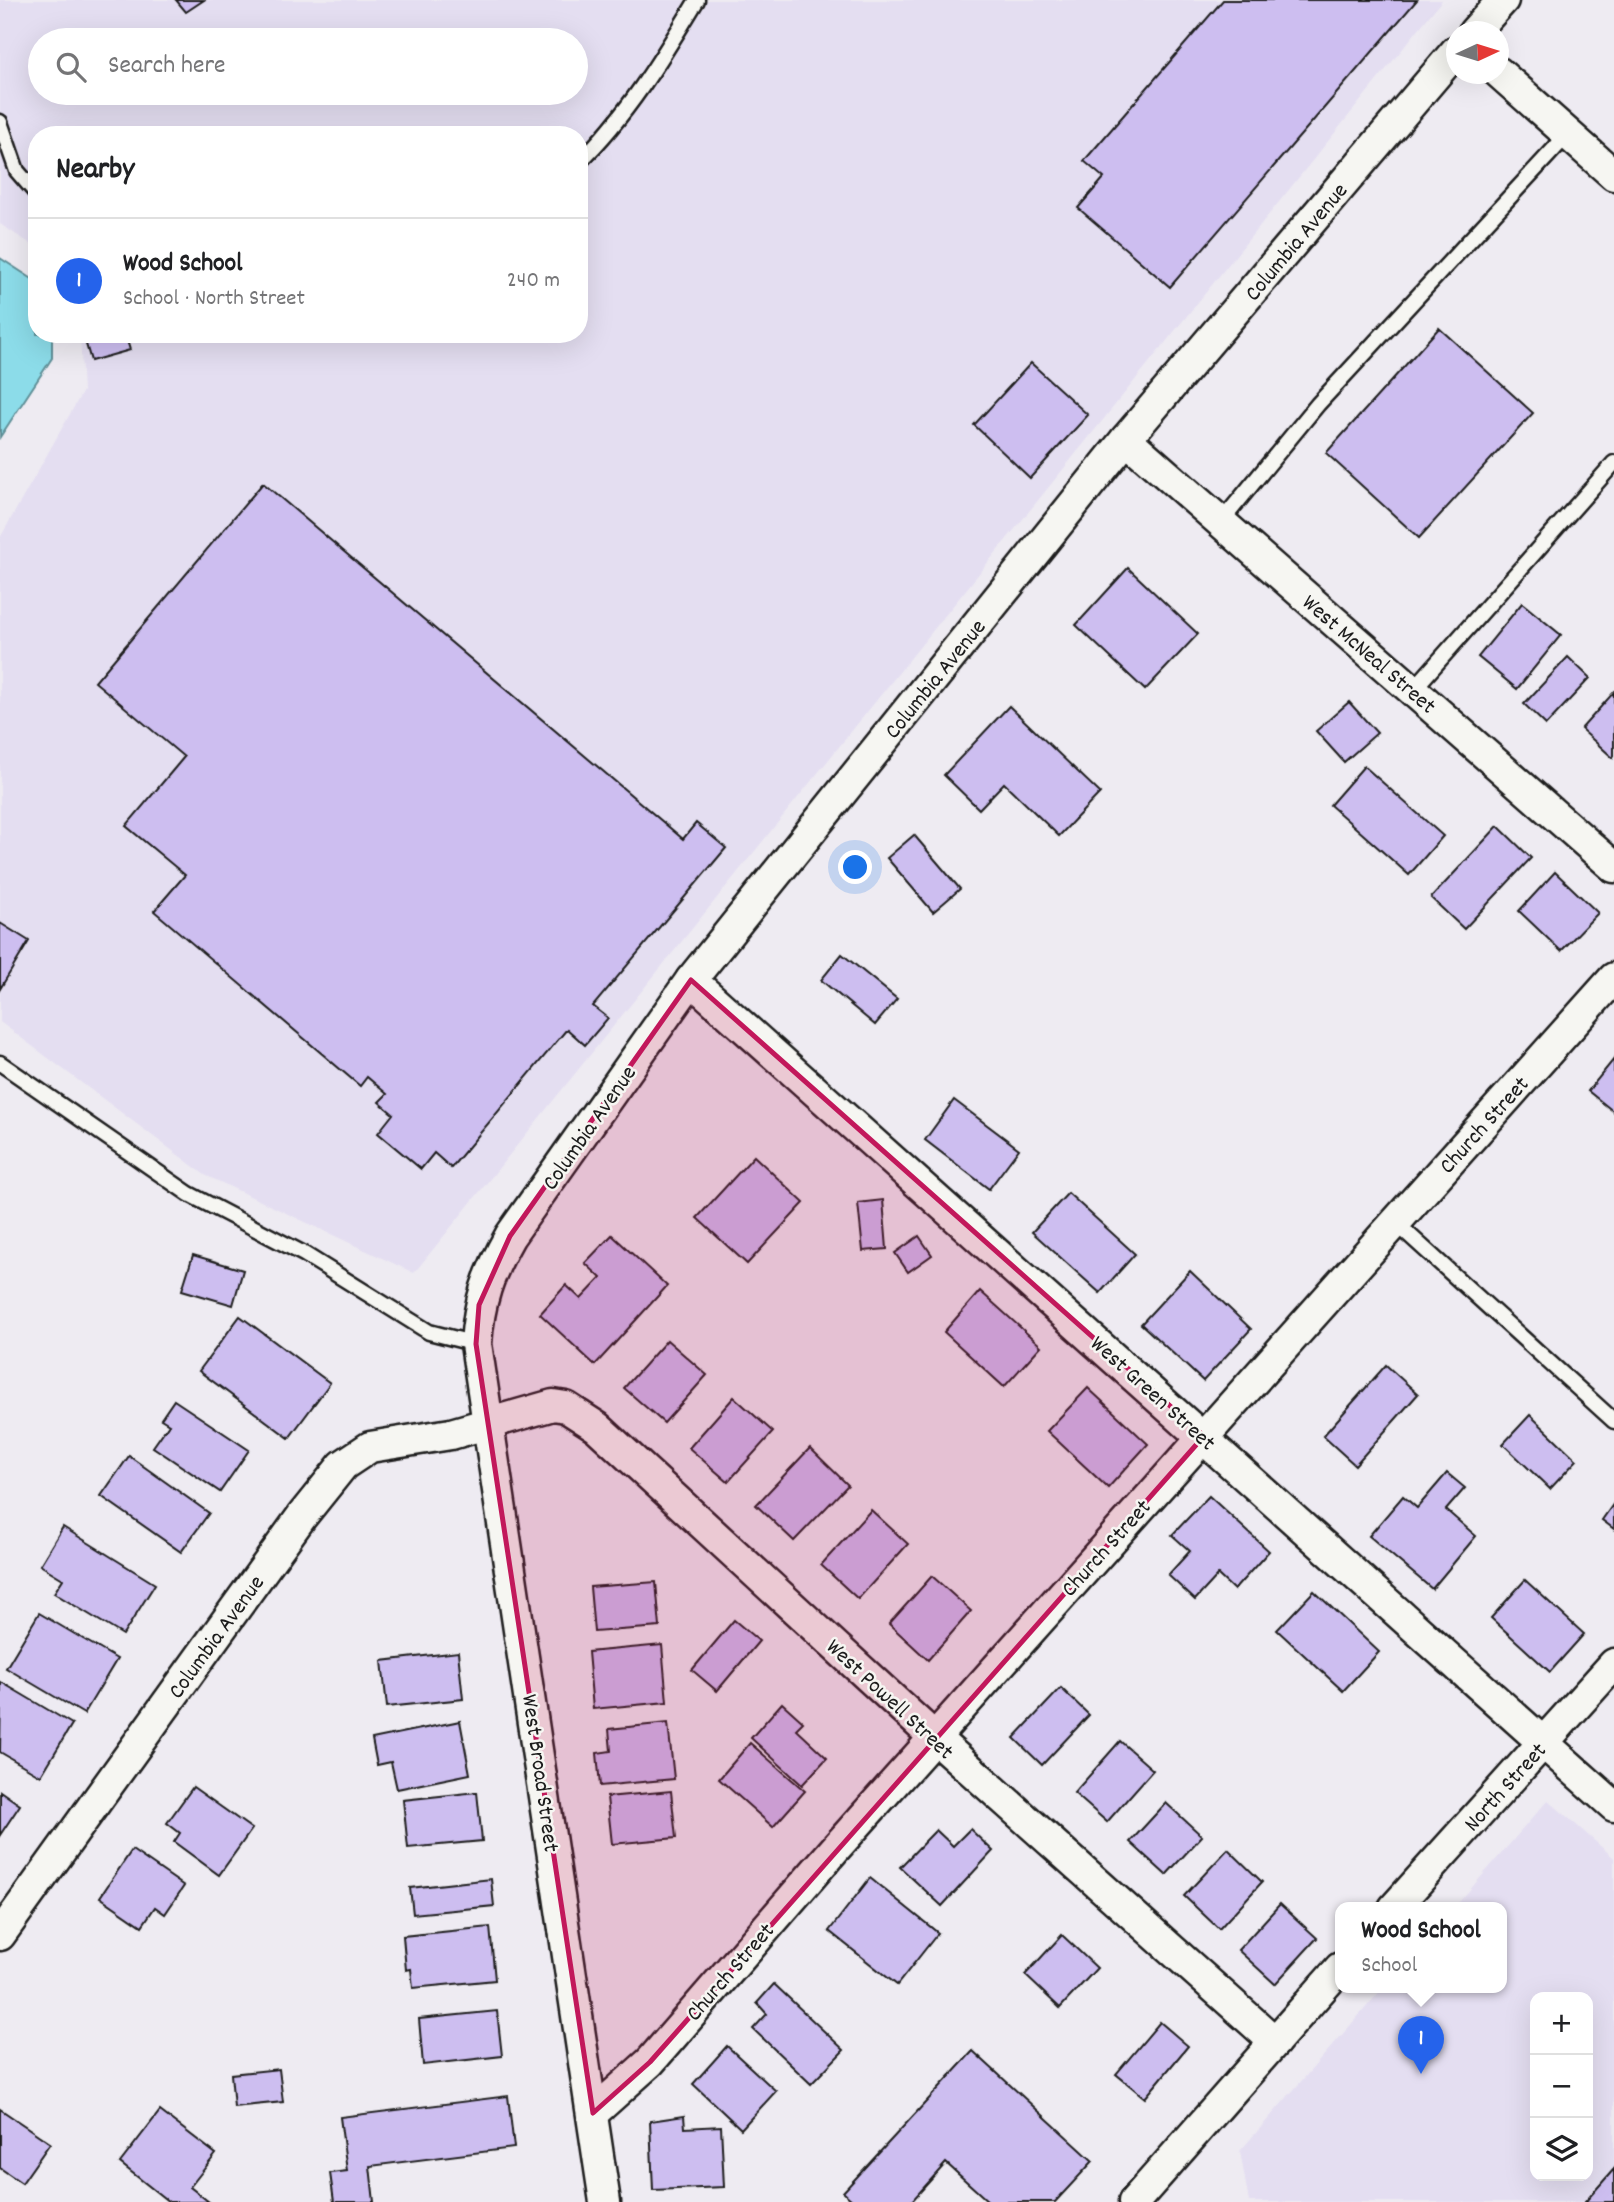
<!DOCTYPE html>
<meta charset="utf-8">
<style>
body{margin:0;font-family:Dekko,sans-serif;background:#f6f6f6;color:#202124}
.controls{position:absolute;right:21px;bottom:21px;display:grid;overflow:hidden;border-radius:14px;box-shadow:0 7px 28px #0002}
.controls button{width:63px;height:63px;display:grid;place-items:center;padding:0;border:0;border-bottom:2px solid #e0e0e0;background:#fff;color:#202124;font:35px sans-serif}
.compass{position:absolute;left:1446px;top:21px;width:63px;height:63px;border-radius:50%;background:#fff;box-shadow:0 7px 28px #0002;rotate:86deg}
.you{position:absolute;left:856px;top:868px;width:24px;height:24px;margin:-18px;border:5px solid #fff;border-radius:50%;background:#1a73e8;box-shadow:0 0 0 10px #1a73e833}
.badge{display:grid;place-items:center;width:46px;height:46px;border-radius:50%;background:#2563eb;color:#fff;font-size:23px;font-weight:700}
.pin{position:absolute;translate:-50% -58px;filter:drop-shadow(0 2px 4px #0008)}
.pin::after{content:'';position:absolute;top:37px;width:24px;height:21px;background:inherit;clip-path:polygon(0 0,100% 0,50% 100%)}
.popup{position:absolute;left:1335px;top:1902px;width:172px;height:91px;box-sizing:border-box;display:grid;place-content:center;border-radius:14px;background:#fff;filter:drop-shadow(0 2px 5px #0005);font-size:23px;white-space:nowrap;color:#757577}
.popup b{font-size:26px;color:#202124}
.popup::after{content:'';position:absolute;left:50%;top:100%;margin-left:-14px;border:14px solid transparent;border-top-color:#fff}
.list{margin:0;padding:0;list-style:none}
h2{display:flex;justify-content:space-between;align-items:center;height:91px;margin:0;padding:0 28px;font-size:30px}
h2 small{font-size:23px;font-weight:400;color:#757577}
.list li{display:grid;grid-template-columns:46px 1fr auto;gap:21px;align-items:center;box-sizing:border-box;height:126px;padding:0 28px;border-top:2px solid #e0e0e0}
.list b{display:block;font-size:26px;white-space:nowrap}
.list p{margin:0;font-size:23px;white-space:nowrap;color:#757577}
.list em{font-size:23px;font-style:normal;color:#757577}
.icon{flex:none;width:38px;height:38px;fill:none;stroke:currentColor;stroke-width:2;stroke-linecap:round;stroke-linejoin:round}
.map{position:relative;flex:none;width:1614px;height:2202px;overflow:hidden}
.search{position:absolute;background:#fff;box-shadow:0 7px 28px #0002;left:28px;top:28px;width:560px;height:77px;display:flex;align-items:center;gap:18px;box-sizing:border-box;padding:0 24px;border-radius:38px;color:#757577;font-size:26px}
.panel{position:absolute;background:#fff;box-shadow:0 7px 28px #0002;left:28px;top:126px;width:560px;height:217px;border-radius:28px}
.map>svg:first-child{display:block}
.built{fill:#e4def1;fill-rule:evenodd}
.water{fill:#8cdce9;stroke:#5f8f97;stroke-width:2}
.building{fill:#cdbef0;stroke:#1c1c1c;stroke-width:2}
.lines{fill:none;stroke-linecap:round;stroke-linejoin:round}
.lane-casing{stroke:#1c1c1c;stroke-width:19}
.street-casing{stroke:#1c1c1c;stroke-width:35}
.lane{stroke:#f6f6f2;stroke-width:14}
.street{stroke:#f6f6f2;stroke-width:30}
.marked{fill:#c2185b;fill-opacity:0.2;stroke:#c2185b;stroke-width:5;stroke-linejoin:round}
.labels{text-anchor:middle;stroke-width:5;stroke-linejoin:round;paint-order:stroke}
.street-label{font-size:23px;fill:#1c1c1c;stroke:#f6f6f2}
</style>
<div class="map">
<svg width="1614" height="2202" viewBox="0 0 1614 2202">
<rect width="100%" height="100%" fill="#eeebf2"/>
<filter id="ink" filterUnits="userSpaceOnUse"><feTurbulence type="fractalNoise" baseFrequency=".0143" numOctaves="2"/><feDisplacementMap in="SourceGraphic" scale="14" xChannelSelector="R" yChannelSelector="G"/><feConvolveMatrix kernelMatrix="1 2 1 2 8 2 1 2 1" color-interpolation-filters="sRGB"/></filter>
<g filter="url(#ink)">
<!-- built -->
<g class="built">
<path d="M0,0H1442L414,1273L205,1175L0,1022V538L83,391L80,334H579V135H37V248L0,224ZM40,40H576V93H40Z"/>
<path d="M1548,1800L1614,1858V2202H1249L1240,2151L1383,1988H1502V1908H1454ZM1535,1997H1588V2176H1535Z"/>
</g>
<!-- water -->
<path class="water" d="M0,258L37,282V334H52V358L0,437Z"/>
<!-- building -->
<g class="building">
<path d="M176,0H204L186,12Z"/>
<path d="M1223,0H1417L1170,287L1078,208L1104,178L1084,161Z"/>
<path d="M1439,328L1533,413L1419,538L1326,453Z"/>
<path d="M83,334H125L130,350L91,361Z"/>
<path d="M1031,363L1088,415L1030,478L974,425Z"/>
<path d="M263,483L683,839L696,823L726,848L593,1006L608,1018L585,1045L567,1029L451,1168L434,1153L421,1169L378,1133L393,1114L379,1102L387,1094L367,1077L360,1086L154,911L185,875L126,826L184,757L95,682Z"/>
<path d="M1128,568L1198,634L1145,690L1076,625Z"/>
<path d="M1522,603L1561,635L1517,689L1478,657Z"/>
<path d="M1568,657L1590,678L1546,725L1524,704Z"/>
<path d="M1614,692V756L1613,758L1581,729Z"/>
<path d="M1349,702L1377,733L1344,762L1316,731Z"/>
<path d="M1009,706L1100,793L1059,836L1004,783L979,809L944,775Z"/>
<path d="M1364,766L1443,836L1409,875L1330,805Z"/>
<path d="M1498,826L1531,858L1464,929L1431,898Z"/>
<path d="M914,835L960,889L933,912L887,858Z"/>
<path d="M1555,872L1598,913L1561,951L1519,911Z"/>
<path d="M0,923L29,941L0,989Z"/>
<path d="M842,954L897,999L875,1025L821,980Z"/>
<path d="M1614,1059V1112L1588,1091Z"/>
<path d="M954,1100L1019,1149L989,1189L925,1140Z"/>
<path d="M754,1156L804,1203L747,1264L697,1218Z"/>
<path d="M1068,1193L1135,1254L1100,1293L1032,1232Z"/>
<path d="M883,1200L887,1249L863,1251L858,1203Z"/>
<path d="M612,1235L667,1286L595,1365L540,1314L566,1285L581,1299L601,1278L585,1263Z"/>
<path d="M919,1236L932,1255L908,1272L895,1253Z"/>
<path d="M193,1255L243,1270L233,1305L182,1290Z"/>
<path d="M1190,1271L1251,1329L1203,1381L1141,1324Z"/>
<path d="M980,1291L1041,1346L1004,1387L944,1332Z"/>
<path d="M240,1316L330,1383L289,1438L199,1371Z"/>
<path d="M667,1340L707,1375L664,1423L624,1388Z"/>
<path d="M1386,1365L1418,1394L1355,1465L1323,1436Z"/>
<path d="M1088,1388L1148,1444L1108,1488L1047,1431Z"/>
<path d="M734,1397L773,1432L728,1482L689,1448Z"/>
<path d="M174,1400L249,1450L220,1492L153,1447L169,1424L161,1419Z"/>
<path d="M1530,1415L1577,1460L1550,1489L1503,1444Z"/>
<path d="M810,1448L848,1485L794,1541L756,1505Z"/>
<path d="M129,1456L209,1513L181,1552L101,1496Z"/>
<path d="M1447,1473L1465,1488L1446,1510L1476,1536L1432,1589L1369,1536L1403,1496L1417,1508Z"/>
<path d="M1209,1496L1269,1551L1234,1590L1218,1575L1195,1600L1168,1575L1190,1551L1172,1535Z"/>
<path d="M1614,1503V1529L1602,1520Z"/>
<path d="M871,1510L908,1544L858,1599L821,1565Z"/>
<path d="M63,1527L155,1584L123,1635L54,1593L63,1579L40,1565Z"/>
<path d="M932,1576L971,1611L928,1660L889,1624Z"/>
<path d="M1525,1580L1584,1634L1550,1672L1491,1618Z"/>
<path d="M656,1582L660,1627L594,1632L590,1587Z"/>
<path d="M1314,1591L1379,1652L1343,1691L1277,1630Z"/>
<path d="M39,1613L117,1659L84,1714L6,1668Z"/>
<path d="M734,1620L759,1641L717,1691L692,1670Z"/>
<path d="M662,1645L667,1702L593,1709L588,1652Z"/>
<path d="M458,1652L463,1699L387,1707L382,1661Z"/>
<path d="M1,1682L72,1724L41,1776L0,1752Z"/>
<path d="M1061,1688L1089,1715L1042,1765L1014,1738Z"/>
<path d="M782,1703L803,1722L796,1729L827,1758L802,1785L751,1738Z"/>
<path d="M460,1721L470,1774L397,1789L391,1762L377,1765L372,1739Z"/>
<path d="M668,1723L674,1779L600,1786L597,1753L611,1751L609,1729Z"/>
<path d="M1120,1741L1153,1770L1107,1822L1074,1793Z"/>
<path d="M750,1743L805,1791L773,1827L719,1779Z"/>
<path d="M193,1787L252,1829L219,1875L174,1842L180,1833L167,1823Z"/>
<path d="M0,1791L20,1805L0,1835Z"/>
<path d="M671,1791L676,1838L612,1844L607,1797Z"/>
<path d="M477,1792L482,1841L408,1848L403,1800Z"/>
<path d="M1166,1803L1202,1836L1166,1875L1130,1842Z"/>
<path d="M970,1829L993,1851L942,1906L900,1867L936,1830L953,1846Z"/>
<path d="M1228,1849L1262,1882L1219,1929L1184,1896Z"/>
<path d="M132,1850L184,1886L165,1914L155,1907L142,1926L100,1897Z"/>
<path d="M870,1878L938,1933L897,1985L829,1931Z"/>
<path d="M491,1879L494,1906L413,1914L410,1888Z"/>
<path d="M1280,1904L1317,1938L1275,1984L1238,1950Z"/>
<path d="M490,1927L495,1980L413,1988L411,1969L406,1970L403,1936Z"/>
<path d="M1062,1935L1097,1968L1060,2008L1025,1975Z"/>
<path d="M774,1984L844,2050L811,2084L753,2029L767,2014L757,2003Z"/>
<path d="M497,2011L502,2056L423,2065L419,2019Z"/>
<path d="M1160,2022L1188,2046L1145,2098L1116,2074Z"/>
<path d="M727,2046L776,2091L741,2129L693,2084Z"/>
<path d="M973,2051L1093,2161L1055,2202H989L946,2163L911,2202H854L843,2192Z"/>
<path d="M279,2069L283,2102L234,2107L231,2074Z"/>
<path d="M508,2096L514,2148L370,2166L374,2202H334L330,2173L347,2171L340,2117Z"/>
<path d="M0,2109L50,2143L22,2183L0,2168Z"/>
<path d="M160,2111L216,2154L190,2187L209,2202H169L120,2163Z"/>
<path d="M684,2116L685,2128L721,2126L724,2187L653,2190L650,2121Z"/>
<path d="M1614,2169V2202H1585Z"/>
</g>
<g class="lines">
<!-- lane casing -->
<g class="lane-casing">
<g id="lane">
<path d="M0,122L17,171L37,194"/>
<path d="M579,162C627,116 663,56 697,0"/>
<path d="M1221,522L1318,404L1568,134"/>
<path d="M1413,690L1614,463"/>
<path d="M0,1063L189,1194L304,1254L429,1332L476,1344"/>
<path d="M1395,1222L1614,1421"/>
</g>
</g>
<!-- street casing -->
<g class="street-casing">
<g id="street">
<path d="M1474,32L1503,0"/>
<path d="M1498,72L1614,175"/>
<path d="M1126,439L1614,867"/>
<path d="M691,980L1614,1806"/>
<path d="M1394,1908L1614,1664"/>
<path d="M0,1935L302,1516L343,1465L370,1447L451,1434L553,1405L566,1407L597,1427L935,1738L1275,2042"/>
<path d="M593,2113L650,2062L834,1850L1614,978"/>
<path d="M605,2202L476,1344C479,1300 488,1275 510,1236L691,980L1126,439L1456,51"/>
<path d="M1134,2202L1340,1968"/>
</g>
</g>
<!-- lane -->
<use href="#lane" class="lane"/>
<!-- street -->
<use href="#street" class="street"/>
</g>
</g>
<!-- marked area -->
<path class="marked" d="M691,980L1204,1436L650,2062L593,2113L476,1344L479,1305L510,1236Z"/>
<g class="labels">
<!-- street labels -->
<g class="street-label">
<text transform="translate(1295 241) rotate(-50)" y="8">Columbia Avenue</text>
<text transform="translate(1370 653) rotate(41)" y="8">West McNeal Street</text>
<text transform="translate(934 678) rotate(-51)" y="8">Columbia Avenue</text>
<text transform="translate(1483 1124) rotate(-48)" y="8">Church Street</text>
<text transform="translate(588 1127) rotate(-55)" y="8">Columbia Avenue</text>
<text transform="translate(1154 1392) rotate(42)" y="8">West Green Street</text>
<text transform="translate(1105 1547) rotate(-48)" y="8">Church Street</text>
<text transform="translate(215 1636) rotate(-54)" y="8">Columbia Avenue</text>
<text transform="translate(891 1698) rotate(43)" y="8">West Powell Street</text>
<text transform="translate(542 1773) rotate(82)" y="8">West Broad Street</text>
<text transform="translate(1504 1786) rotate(-48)" y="8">North Street</text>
<text transform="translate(729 1971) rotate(-49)" y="8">Church Street</text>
</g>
</g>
</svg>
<div class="controls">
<button>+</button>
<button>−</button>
<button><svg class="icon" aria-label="layers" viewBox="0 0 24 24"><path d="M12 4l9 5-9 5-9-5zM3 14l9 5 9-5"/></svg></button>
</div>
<svg class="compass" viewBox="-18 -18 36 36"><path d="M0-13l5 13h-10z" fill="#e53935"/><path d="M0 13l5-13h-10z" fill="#757577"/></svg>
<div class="you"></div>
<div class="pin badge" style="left:1421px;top:2074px">1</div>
<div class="popup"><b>Wood School</b>School</div>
<div class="search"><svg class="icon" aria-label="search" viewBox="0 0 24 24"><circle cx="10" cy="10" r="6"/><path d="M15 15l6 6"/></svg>Search here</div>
<section class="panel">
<h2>Nearby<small></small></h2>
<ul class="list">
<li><span class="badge">1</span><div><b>Wood School</b><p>School · North Street</p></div><em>240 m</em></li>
</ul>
</section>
</div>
